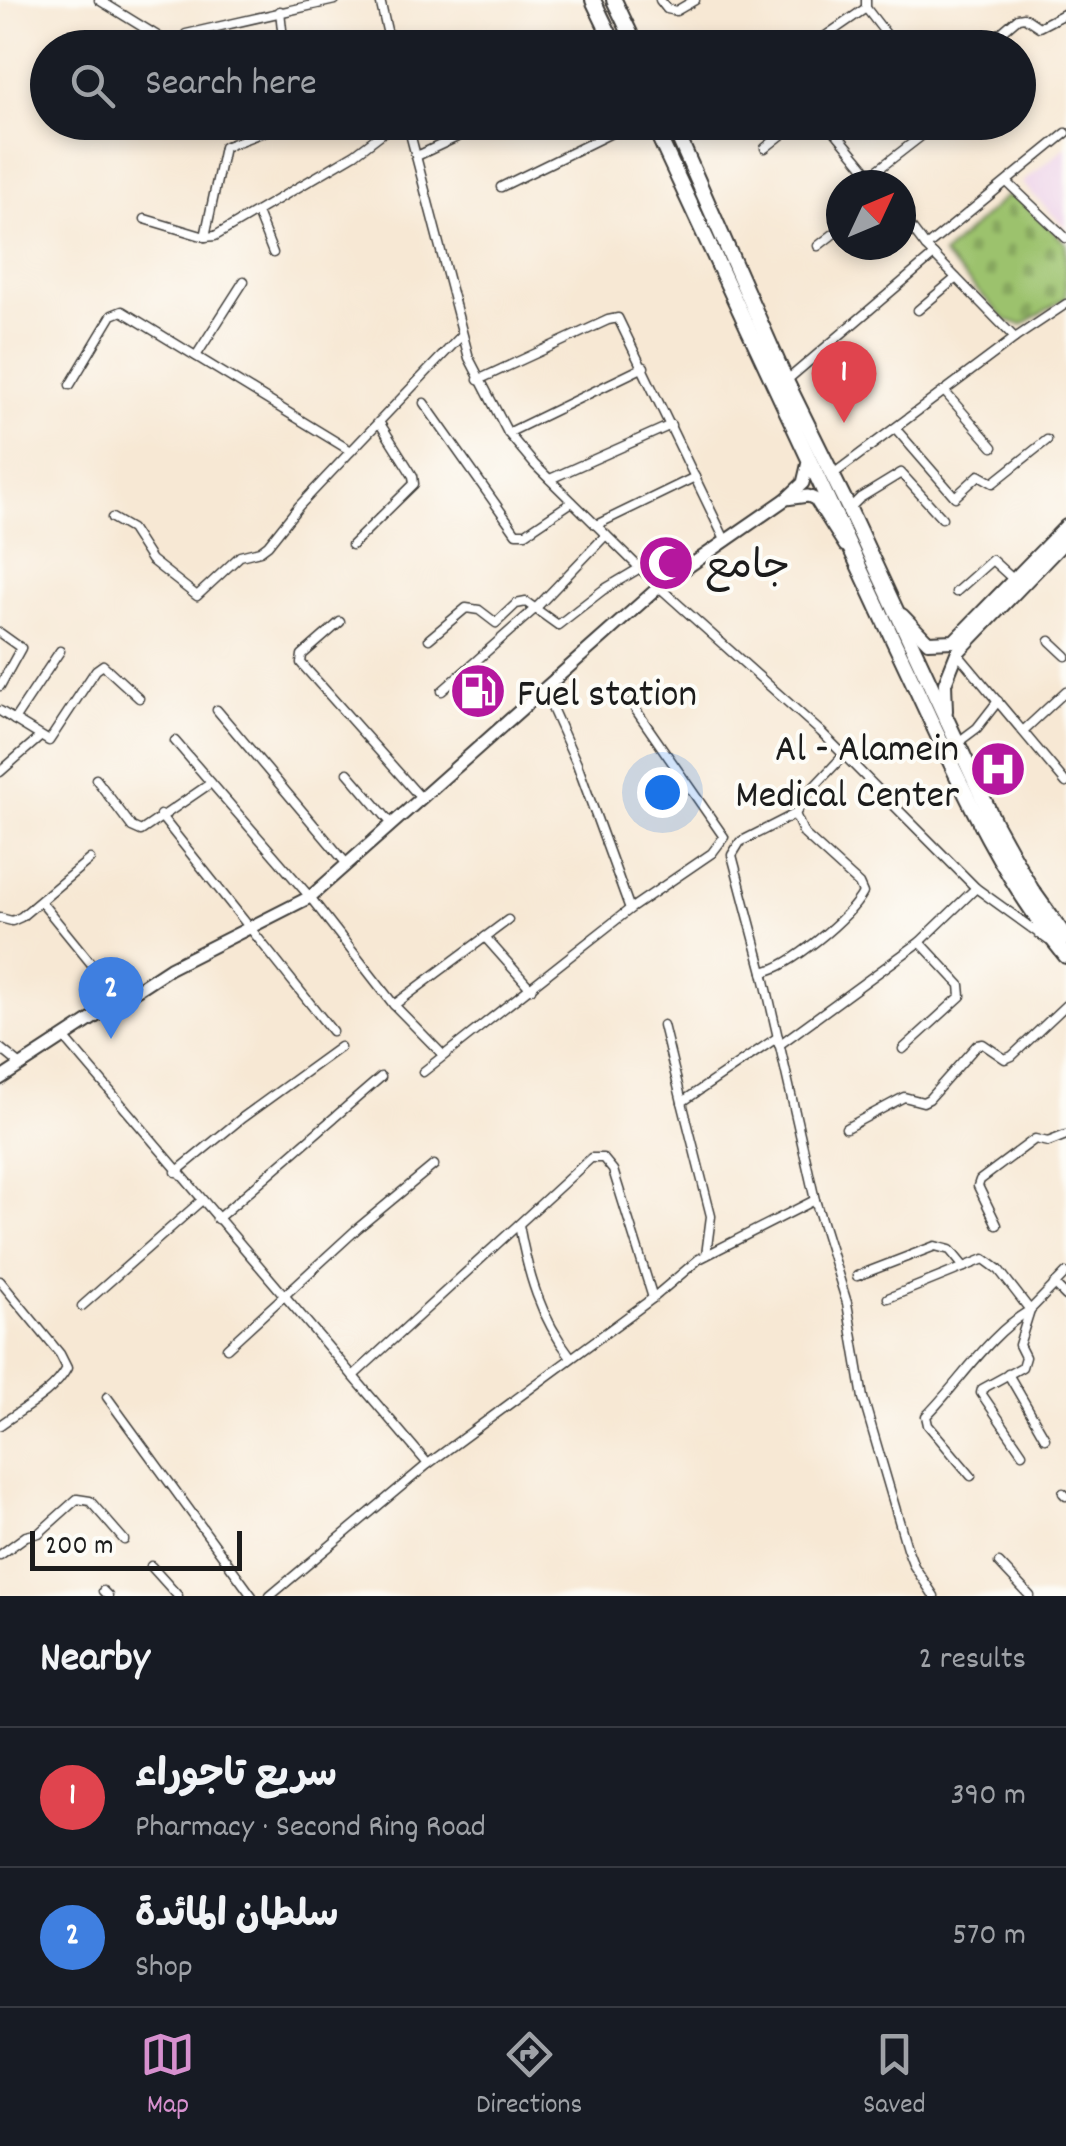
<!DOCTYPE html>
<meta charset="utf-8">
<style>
body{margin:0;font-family:Dekko,"Playpen Sans Arabic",sans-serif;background:#20242c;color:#f1f3f6}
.compass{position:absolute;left:826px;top:170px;width:90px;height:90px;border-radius:50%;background:#171b24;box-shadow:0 5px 15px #0003;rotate:46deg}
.scale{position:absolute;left:30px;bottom:25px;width:212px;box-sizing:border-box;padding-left:10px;border:5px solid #1c1c1c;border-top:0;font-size:28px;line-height:35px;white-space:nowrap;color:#1c1c1c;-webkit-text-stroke:8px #fdfcf7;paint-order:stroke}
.you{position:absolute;left:662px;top:792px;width:35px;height:35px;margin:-25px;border:8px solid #fff;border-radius:50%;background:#1a73e8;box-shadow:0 0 0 15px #1a73e833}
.badge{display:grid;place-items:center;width:65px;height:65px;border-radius:50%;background:#d690ce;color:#fff;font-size:32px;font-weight:700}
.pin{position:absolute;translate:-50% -82px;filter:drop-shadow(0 2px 5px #0008)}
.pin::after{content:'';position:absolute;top:52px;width:35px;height:30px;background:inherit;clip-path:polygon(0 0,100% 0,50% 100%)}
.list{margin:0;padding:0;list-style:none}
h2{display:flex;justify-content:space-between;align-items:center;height:130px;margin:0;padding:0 40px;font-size:42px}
h2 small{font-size:32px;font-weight:400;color:#9ea1a6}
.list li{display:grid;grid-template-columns:65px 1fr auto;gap:30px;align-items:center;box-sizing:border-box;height:140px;padding:0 40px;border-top:2px solid #363941}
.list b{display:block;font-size:38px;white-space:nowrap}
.list p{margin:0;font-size:32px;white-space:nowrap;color:#9ea1a6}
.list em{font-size:32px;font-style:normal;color:#9ea1a6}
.icon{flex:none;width:55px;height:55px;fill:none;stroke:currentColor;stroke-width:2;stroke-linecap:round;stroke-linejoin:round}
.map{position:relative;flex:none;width:1066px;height:1596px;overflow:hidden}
.search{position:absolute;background:#171b24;box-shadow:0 5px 15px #0003;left:30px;right:30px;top:30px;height:110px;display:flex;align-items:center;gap:25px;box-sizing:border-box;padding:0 35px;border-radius:55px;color:#9ea1a6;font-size:38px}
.sheet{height:410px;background:#171b24}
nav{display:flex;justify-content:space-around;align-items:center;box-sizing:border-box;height:140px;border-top:2px solid #363941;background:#171b24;font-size:28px;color:#9ea1a6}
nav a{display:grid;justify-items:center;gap:5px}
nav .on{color:#d690ce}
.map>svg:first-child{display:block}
.built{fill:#edd1e9}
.cemetery{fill:url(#cemetery-stones);stroke:#5c6f44;stroke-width:2.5}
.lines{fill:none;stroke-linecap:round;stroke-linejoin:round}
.minor-casing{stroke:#3d3b38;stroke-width:11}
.secondary-casing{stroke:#3d3b38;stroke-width:15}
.primary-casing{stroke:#3d3b38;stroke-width:16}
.trunk-casing{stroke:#3d3b38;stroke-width:18}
.minor{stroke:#fff;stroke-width:8}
.secondary{stroke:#fff;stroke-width:11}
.primary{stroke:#fff;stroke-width:12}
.trunk{stroke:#fff;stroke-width:14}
.labels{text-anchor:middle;stroke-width:8;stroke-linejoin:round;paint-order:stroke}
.poi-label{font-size:40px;fill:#1c1c1c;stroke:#fdfcf7;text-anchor:start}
</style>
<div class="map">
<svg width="1066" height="1596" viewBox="0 0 1066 1596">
<defs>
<pattern id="cemetery-stones" width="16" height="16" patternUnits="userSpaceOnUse" patternTransform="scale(2.5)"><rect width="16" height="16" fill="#9cc26d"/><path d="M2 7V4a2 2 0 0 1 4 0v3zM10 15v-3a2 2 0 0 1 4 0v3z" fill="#86a65e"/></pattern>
</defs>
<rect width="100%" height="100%" fill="#fdfcf7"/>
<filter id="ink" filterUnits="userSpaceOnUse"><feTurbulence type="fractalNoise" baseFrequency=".01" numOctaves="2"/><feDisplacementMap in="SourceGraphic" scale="20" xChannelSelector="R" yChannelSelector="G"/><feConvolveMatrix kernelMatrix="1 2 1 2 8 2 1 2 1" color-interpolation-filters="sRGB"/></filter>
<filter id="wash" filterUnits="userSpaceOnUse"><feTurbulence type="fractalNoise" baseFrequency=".0048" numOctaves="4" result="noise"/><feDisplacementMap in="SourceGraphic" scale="40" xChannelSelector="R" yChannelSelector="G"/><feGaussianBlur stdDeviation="2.25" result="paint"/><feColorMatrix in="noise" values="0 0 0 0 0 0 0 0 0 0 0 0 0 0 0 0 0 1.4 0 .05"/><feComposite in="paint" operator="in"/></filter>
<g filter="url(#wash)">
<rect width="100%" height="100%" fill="#f7e8d4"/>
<!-- built -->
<path class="built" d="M1066,147V228L1022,183Z"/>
<!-- cemetery -->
<path class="cemetery" d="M1007,195L1020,200L1066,243V298L1022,325L1006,320L943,255Z"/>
</g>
<g filter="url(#ink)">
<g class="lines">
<!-- minor casing -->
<g class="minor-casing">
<g id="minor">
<path d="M99,0L177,48"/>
<path d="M380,0L391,48"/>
<path d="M660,0L667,9L676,11L695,0"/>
<path d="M866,0V8L897,48"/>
<path d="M280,11L284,48"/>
<path d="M764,45L766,48"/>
<path d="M177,48L186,34L335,0"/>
<path d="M808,48L866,8"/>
<path d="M940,48L958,34"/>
<path d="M983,48L1018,18L1024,17L1039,27L1066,13"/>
<path d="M407,122L469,358L508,433L535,465L659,587L821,732L976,888L1048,940"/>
<path d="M827,122L879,185"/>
<path d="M765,148L798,122"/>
<path d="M417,156L489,122"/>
<path d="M871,175L933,127"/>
<path d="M1008,183L1066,238"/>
<path d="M501,187L634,122"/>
<path d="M257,213L273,253"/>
<path d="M901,214L926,247L1015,338"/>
<path d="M145,219L205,237L215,236L355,154L397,122"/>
<path d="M205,237L224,147L290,122"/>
<path d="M818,246L841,228"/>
<path d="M926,247L1066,133"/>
<path d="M918,310L956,278"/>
<path d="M196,356L244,281"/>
<path d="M478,380L608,320L618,318L726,542"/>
<path d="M786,381L934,255"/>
<path d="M70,385L112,315L122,311L351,451L462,335"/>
<path d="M944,391L993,447"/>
<path d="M424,403L516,533H526L572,502"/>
<path d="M895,428L955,497L979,475L993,483L1047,440"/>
<path d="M508,433L644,367"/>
<path d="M832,475L1015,338L1066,304"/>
<path d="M550,479L671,425"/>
<path d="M849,509L860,498L901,473L942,518"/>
<path d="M112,518L131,529L151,560L197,596L240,556L260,551L268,545L299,506L351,451"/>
<path d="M596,525L695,477"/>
<path d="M352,545L414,484L413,476L379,422"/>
<path d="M956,592L992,560L1014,580"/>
<path d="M340,622L302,655L301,663L420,797"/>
<path d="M0,633L21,648L0,686"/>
<path d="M429,639L466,608L479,610L496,623L516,604L526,602L558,625L603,590L640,568"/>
<path d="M1050,641L1066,656"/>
<path d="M957,653L1066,783"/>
<path d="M543,688L577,764L630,909"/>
<path d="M442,691L537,607L606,535"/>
<path d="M217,710L346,863"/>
<path d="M0,711L49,741L96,670L103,665L139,698"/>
<path d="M14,720L60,651"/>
<path d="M1023,731L1066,691"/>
<path d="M175,741L310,897L394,1005L508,920"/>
<path d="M957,743L977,728L998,701"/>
<path d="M844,755L810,791L795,814L740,842L732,855L763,972L815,1200L847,1303L863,1398L907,1548L914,1566L934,1596"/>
<path d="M0,772L40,737"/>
<path d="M348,773L392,824"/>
<path d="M96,779L132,827L141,831L211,783"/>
<path d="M160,815L332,1031"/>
<path d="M41,902L120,999"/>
<path d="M0,918L12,921L21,917L90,859"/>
<path d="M485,937L531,989"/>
<path d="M763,972C790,967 849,918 863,893L859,884L804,834L795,814"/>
<path d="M394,1005L443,1055"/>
<path d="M663,1025L682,1102"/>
<path d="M64,1037L428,1464L653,1298L699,1259L815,1200"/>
<path d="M779,1045L920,942L976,888"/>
<path d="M0,1048L21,1065"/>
<path d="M903,1049L961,996L960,985L920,942"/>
<path d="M423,1072L630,909L712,853L724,837L631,703"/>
<path d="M846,1128L904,1097L923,1102L929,1099L977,1045L983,1044L1005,1059L1012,1056L1066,1005"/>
<path d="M176,1172L242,1118L340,1047"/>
<path d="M217,1219L381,1077"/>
<path d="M519,1225C528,1274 540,1317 571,1357"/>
<path d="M997,1225L978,1186L980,1180L1035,1139L1048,1142L1066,1135"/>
<path d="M706,1255L711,1216L682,1102L778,1037"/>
<path d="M857,1276L935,1246L950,1250L964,1267"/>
<path d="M0,1281L60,1354L67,1368C54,1393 22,1409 0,1425"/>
<path d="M1054,1284L1066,1296"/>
<path d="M888,1298L984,1259L999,1270L1030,1310C988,1335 960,1382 926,1416L928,1425L971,1476"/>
<path d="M82,1306L201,1201"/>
<path d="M227,1348L358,1228L434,1165"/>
<path d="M1008,1374L1045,1438"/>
<path d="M353,1376L591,1158H603L613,1170L653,1298"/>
<path d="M107,1397L252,1596"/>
<path d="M1022,1453L981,1393L982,1389L1022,1367L1025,1357L1019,1345L1030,1310L1066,1273"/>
<path d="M1063,1493L1066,1496"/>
<path d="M0,1555L26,1536L39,1533L77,1499L90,1501L124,1540"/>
<path d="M999,1563L1030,1596"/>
<path d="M151,1566L178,1596"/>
<path d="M103,1591L108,1596"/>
<path d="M270,1596L428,1464"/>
</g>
</g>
<!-- secondary casing -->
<g class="secondary-casing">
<g id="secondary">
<path d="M786,499L808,496L815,499L845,546"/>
<path d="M0,1079L170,968L310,897L659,587L786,499L803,483L808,462"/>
</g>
</g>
<!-- primary casing -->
<g class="primary-casing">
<g id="primary">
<path d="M902,615L928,642L954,641L1066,526"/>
<path d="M946,711L945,683L957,653L1066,540"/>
</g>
</g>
<!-- trunk casing -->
<g class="trunk-casing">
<g id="trunk">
<path d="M593,0L616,48"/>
<path d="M614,0L637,48"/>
<path d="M652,122C734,296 813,471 895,644C946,750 991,865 1066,956"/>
<path d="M672,122L786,381L849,509L995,824L1031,889L1066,938"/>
</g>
</g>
<!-- minor -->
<use href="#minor" class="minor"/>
<!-- secondary -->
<use href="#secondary" class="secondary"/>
<!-- primary -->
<use href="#primary" class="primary"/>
<!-- trunk -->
<use href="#trunk" class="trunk"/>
</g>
</g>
<!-- icons -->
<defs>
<g id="mosque-disc" transform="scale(2.875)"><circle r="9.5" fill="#b5179e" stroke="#fdfcf7"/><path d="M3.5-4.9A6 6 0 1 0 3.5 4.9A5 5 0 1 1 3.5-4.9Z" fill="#fff"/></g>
<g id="fuel-disc" transform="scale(2.875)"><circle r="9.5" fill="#b5179e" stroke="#fdfcf7"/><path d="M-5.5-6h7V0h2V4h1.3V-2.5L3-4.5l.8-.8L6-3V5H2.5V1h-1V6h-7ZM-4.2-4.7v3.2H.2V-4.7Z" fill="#fff"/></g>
<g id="hospital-disc" transform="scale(2.875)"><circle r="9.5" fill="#b5179e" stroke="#fdfcf7"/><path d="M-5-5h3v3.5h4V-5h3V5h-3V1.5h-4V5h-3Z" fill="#fff"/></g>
</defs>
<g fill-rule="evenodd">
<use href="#mosque-disc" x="666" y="563"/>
<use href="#fuel-disc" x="478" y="691"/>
<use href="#hospital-disc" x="998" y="769"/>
</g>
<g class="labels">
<!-- poi labels -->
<g class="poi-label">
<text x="705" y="577">جامع</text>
<text x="517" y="705">Fuel station</text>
<text x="959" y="760" text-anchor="end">Al - Alamein<tspan x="959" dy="46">Medical Center</tspan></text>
</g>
</g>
</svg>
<svg class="compass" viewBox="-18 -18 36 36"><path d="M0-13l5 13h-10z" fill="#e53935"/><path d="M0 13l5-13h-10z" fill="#9ea1a6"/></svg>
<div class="scale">200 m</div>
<div class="you"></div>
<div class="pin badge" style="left:844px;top:423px;background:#e0444e">1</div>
<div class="pin badge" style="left:111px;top:1039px;background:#3f7fe0">2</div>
<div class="search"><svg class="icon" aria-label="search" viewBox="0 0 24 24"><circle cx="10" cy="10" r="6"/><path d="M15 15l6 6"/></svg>Search here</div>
</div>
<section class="sheet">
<h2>Nearby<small>2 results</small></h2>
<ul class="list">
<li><span class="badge" style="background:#e0444e">1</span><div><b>سريع تاجوراء</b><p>Pharmacy · Second Ring Road</p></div><em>390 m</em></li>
<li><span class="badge" style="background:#3f7fe0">2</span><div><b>سلطان المائدة</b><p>Shop</p></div><em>570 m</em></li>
</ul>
</section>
<nav>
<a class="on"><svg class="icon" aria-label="map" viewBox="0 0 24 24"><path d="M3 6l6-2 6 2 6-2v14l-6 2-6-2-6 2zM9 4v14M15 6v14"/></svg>Map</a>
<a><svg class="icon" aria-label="directions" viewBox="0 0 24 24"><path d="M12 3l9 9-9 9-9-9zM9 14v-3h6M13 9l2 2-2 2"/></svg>Directions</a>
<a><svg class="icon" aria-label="saved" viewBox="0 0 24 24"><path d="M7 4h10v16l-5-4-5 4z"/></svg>Saved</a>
</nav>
